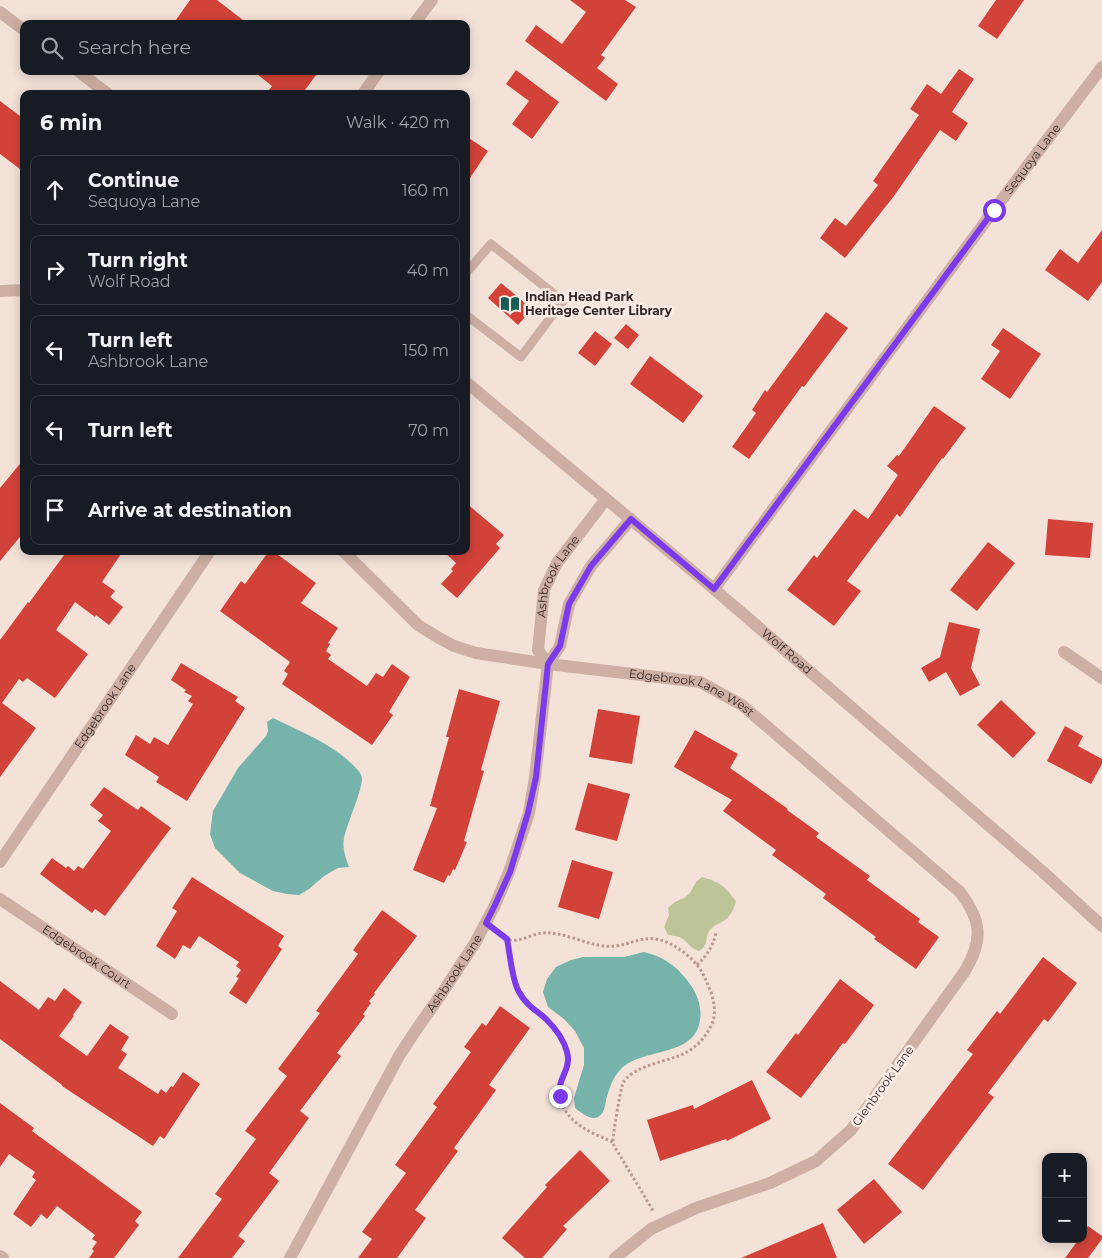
<!DOCTYPE html>
<meta charset="utf-8">
<style>
body{margin:0;font-family:Montserrat,sans-serif;background:#242831;color:#f1f3f6}
.controls{position:absolute;right:15px;bottom:15px;display:grid;overflow:hidden;border-radius:10px;box-shadow:0 2px 12px #0003}
.controls button{width:45px;height:45px;display:grid;place-items:center;padding:0;border:0;border-bottom:1px solid #363941;background:#171b24;color:#f1f3f6;font:25px sans-serif}
.stop{position:absolute;width:15px;height:15px;margin:-11px;border:4px solid #7c3aed;border-radius:50%;background:#fff}
.stop.end{background:#7c3aed;border-color:#fff;box-shadow:0 1px 5px #0008}
.list{margin:0;padding:0;list-style:none}
h2{display:flex;justify-content:space-between;align-items:center;height:65px;margin:0;padding:0 20px;font-size:21px}
h2 small{font-size:16px;font-weight:400;color:#9ea1a6}
.list li{display:grid;grid-template-columns:32px 1fr auto;gap:15px;align-items:center;box-sizing:border-box;height:70px;margin:0 10px 10px;padding:0 10px;border:1px solid #363941;border-radius:10px}
.list b{display:block;font-size:19px;white-space:nowrap}
.list p{margin:0;font-size:16px;white-space:nowrap;color:#9ea1a6}
.list em{font-size:16px;font-style:normal;color:#9ea1a6}
.icon{flex:none;width:28px;height:28px;fill:none;stroke:currentColor;stroke-width:2;stroke-linecap:round;stroke-linejoin:round}
.map{position:relative;flex:none;width:1102px;height:1258px;overflow:hidden}
.search{position:absolute;background:#171b24;box-shadow:0 2px 12px #0003;left:20px;top:20px;width:450px;height:55px;display:flex;align-items:center;gap:12px;box-sizing:border-box;padding:0 18px;border-radius:10px;color:#9ea1a6;font-size:19px}
.panel{position:absolute;background:#171b24;box-shadow:0 2px 12px #0003;left:20px;top:90px;width:450px;height:465px;border-radius:10px}
.map>svg:first-child{display:block}
.green{fill:#bdc497}
.water{fill:#75b3ab}
.building{fill:#d24239}
.lines{fill:none;stroke-linecap:round;stroke-linejoin:round}
.path{stroke:#b9988d;stroke-width:3;stroke-dasharray:2.5 2.5;stroke-linecap:butt}
.service{stroke:#cdafa3;stroke-width:9}
.minor{stroke:#cdafa3;stroke-width:12}
.tertiary{stroke:#cdafa3;stroke-width:12}
.route{stroke:#7c3aed;stroke-width:6}
.labels{text-anchor:middle;stroke-width:5;stroke-linejoin:round;paint-order:stroke}
.street-label{font-size:12px;fill:#372826;stroke:#fbede5}
.poi-label{font-size:12px;font-weight:bold;fill:#372826;stroke:#fbede5;text-anchor:start}
</style>
<div class="map">
<svg width="1102" height="1258" viewBox="0 0 1102 1258">
<rect width="100%" height="100%" fill="#f4e2d9"/>
<!-- green -->
<path class="green" d="M702,877C721,882 725,887 736,901C733,912 730,918 720,923C716,925 712,927 710,930C704,937 710,944 699,951C691,949 691,945 685,941C681,936 674,936 668,935L664,927L669,915L668,908L675,902L684,898L690,893L696,882Z"/>
<!-- water -->
<g class="water">
<path d="M273,718C301,732 329,742 352,764C356,768 362,773 362,779C362,787 354,808 351,816C343,839 340,843 349,867L338,868L324,876L309,889L299,895L287,894L273,891L240,873L215,848L210,834L213,811L238,768L266,736L268,731L267,722Z"/>
<path d="M644,952C666,957 680,969 692,987C698,997 702,1008 700,1020C695,1058 643,1047 621,1069C614,1076 611,1084 608,1093C605,1100 606,1113 598,1117C591,1121 580,1112 575,1108L574,1098L584,1065V1048L575,1031L564,1019L548,1007L543,992L547,979L556,967L571,960L583,957H624Z"/>
</g>
<!-- building -->
<g class="building">
<path d="M190,0H217L248,24H173Z"/>
<path d="M570,0H625L636,7L601,55L605,58L597,68L618,84L606,101L525,41L536,25L562,44L586,12Z"/>
<path d="M996,0H1024L997,39L978,26Z"/>
<path d="M959,69L974,79L952,112L968,123L956,141L940,130L894,196L845,258L820,238L835,218L846,226L878,185L873,181L919,115L910,109L927,84L941,94Z"/>
<path d="M516,70L559,102L532,139L512,124L529,101L506,84Z"/>
<path d="M253,71H319L302,94H266L272,86Z"/>
<path d="M0,101L24,119V172L0,154Z"/>
<path d="M466,136L488,151L466,184Z"/>
<path d="M1102,230V282L1088,301L1045,270L1060,249L1078,263Z"/>
<path d="M501,283L532,309L518,325L488,298Z"/>
<path d="M826,312L848,328L804,387L802,386L749,459L732,447L756,413L752,410L765,390L767,392Z"/>
<path d="M626,324L639,335L628,349L614,338Z"/>
<path d="M1003,328L1041,354L1010,399L981,379L1000,351L991,345Z"/>
<path d="M595,331L612,344L595,366L578,353Z"/>
<path d="M650,356L703,396L683,423L630,384Z"/>
<path d="M934,406L966,428L943,459L942,458L900,517L897,514L847,581L861,591L834,626L787,590L814,555L817,558L854,509L868,519L898,475L887,466L897,455L899,456Z"/>
<path d="M24,459V532L0,561V488Z"/>
<path d="M466,503L504,535L496,544L500,548L457,598L441,584L453,571L451,569L456,563L443,551H466Z"/>
<path d="M1048,519L1093,523L1090,558L1045,555Z"/>
<path d="M988,542L1015,563L977,611L950,590Z"/>
<path d="M67,551H123L102,582L115,591L110,597L123,607L109,625L96,615L95,617L75,602L56,630L88,654L55,698L27,678L23,682L19,679L2,703L36,728L0,777V640L28,602L29,603Z"/>
<path d="M269,551H273L316,583L301,603L338,628L328,643L330,644L326,651L331,655L328,659L367,686L376,673L383,677L392,664L410,677L389,712L393,715L372,745L282,684L288,674L284,671L290,662L220,611L241,581L245,584Z"/>
<path d="M949,622L980,629L971,668L980,685L960,696L946,672L929,682L921,668L940,657Z"/>
<path d="M181,663L238,697L235,701L245,708L187,801L156,782L159,777L125,755L136,735L150,744L154,737L168,745L193,704L188,701L192,696L184,692L186,690L171,680Z"/>
<path d="M459,689L500,701L481,770L484,771L464,841L467,842L455,870L453,869L450,876L448,875L444,883L413,870L437,808L430,806L449,737H446Z"/>
<path d="M1001,700L1036,733L1013,758L977,725Z"/>
<path d="M598,709L640,716L632,764L589,757Z"/>
<path d="M1065,726L1083,736L1078,746L1102,759V764L1091,784L1047,761Z"/>
<path d="M695,730L738,754L730,768L788,809L787,810L819,833L816,837L870,876L867,880L920,919L918,922L939,937L916,969L874,939L876,937L823,898L826,894L772,855L776,850L723,811L732,800L674,767Z"/>
<path d="M588,783L630,794L617,841L575,830Z"/>
<path d="M104,787L138,810L141,806L171,828L105,916L95,909L92,913L40,874L52,858L66,868L68,866L74,871L78,866L83,869L111,831L98,821L103,815L90,805Z"/>
<path d="M572,860L613,872L599,919L558,907Z"/>
<path d="M192,877L284,936L278,946L282,949L246,1004L229,993L239,978L236,977L241,970L236,966L239,962L199,936L190,949L183,945L175,959L156,946L177,911L172,908Z"/>
<path d="M382,910L417,936L374,993L375,994L369,1001L371,1003L363,1014L365,1016L337,1053L341,1056L300,1111L309,1118L269,1173L279,1181L238,1236L245,1241L232,1258H178L222,1199L215,1194L256,1139L245,1131L287,1076L278,1069L320,1013L316,1011L358,954L353,950Z"/>
<path d="M1043,957L1077,983L1048,1022L1044,1019L988,1093L994,1097L923,1190L888,1164L973,1054L967,1050L997,1011L1000,1014Z"/>
<path d="M840,979L874,1005L845,1044L843,1043L801,1098L766,1072L796,1033L798,1035Z"/>
<path d="M0,981L39,1010L48,997L55,1001L64,988L82,1002L73,1015L74,1016L59,1036L87,1056L110,1024L129,1037L121,1050L127,1054L118,1068L158,1094L161,1089L166,1093L171,1086L173,1087L183,1072L200,1084L164,1139L160,1136L153,1146L62,1086V1085L0,1039Z"/>
<path d="M500,1006L530,1028L489,1085L496,1090L454,1148L458,1151L415,1210L426,1218L397,1258H358L372,1239L362,1232L406,1173L395,1165L437,1107L433,1104L471,1052L464,1047L482,1023L486,1026Z"/>
<path d="M752,1080L771,1119L727,1141L726,1139L660,1161L647,1120L693,1105L694,1109Z"/>
<path d="M0,1103L34,1128L32,1131L142,1212L135,1221L139,1225L114,1258H89L94,1251L92,1249L97,1242L92,1239L95,1235L57,1206L47,1219L41,1214L31,1227L13,1214L36,1180L32,1177L35,1172L9,1154L0,1167Z"/>
<path d="M580,1150L610,1181L563,1226L567,1229L542,1258H525L502,1238L547,1187L545,1185Z"/>
<path d="M874,1179L902,1212L864,1244L837,1210Z"/>
<path d="M823,1223L837,1258H741Z"/>
<path d="M1088,1226L1102,1236V1239L1088,1258H1065L1079,1239H1083V1234Z"/>
</g>
<g class="lines">
<!-- path -->
<g class="path">
<path d="M497,931C500,933 503,936 506,938C516,945 531,934 542,933C561,931 585,944 604,946C620,948 631,941 645,939C664,936 685,951 697,965C702,971 705,978 708,985C714,998 718,1015 710,1028C692,1060 669,1056 640,1069C634,1072 626,1077 623,1083C621,1087 612,1139 613,1142C614,1148 620,1154 622,1159C632,1176 643,1193 653,1211"/>
<path d="M507,939C510,954 512,980 518,992C524,1004 535,1010 545,1018C554,1026 563,1038 567,1050C572,1063 566,1067 562,1078C558,1086 559,1093 561,1100C567,1124 592,1133 613,1142"/>
<path d="M697,965C708,954 712,948 716,933"/>
</g>
<!-- service -->
<path class="service" d="M466,273L491,244L563,301L521,357L466,315"/>
<!-- minor -->
<g class="minor">
<path d="M414,24L432,0"/>
<path d="M363,94L379,71"/>
<path d="M0,291L24,290"/>
<path id="s1" d="M343,551L418,625L439,638L454,646L476,653L548,664L700,682L742,705L960,892C981,920 984,939 965,971L851,1130L816,1161L770,1183L696,1208L651,1229L615,1258"/>
<path id="s2" d="M714,589L994,210L1102,67"/>
<path d="M1064,652L1102,678"/>
<path id="s3" d="M548,664L538,650L544,590L557,563L606,499"/>
<path id="s4" d="M0,862L210,551"/>
<path id="s5" d="M0,899L172,1014"/>
<path d="M0,1256L3,1258"/>
<path id="s6" d="M290,1258L399,1056L416,1030L442,993L475,943L495,905L509,872L529,813L535,777L548,664L560,646L569,604L591,566L631,519"/>
</g>
<!-- tertiary -->
<g class="tertiary">
<path d="M0,12L24,30"/>
<path d="M78,71L108,94"/>
<path id="s7" d="M466,382L714,589L1043,872L1102,926"/>
</g>
</g>
<g class="lines">
<!-- route -->
<path class="route" d="M560,1096C557,1077 572,1070 567,1052C564,1040 555,1028 546,1019C536,1010 526,1005 519,992C512,981 510,954 507,939L486,923L495,905L510,872L528,813L536,777L548,664L560,646L569,604L591,566L631,519L714,589L994,210"/>
</g>
<!-- icons -->
<defs>
<g id="library-bare" transform="scale(1.5)"><path d="M-6-4Q-3-5.5-.7-3.5V5Q-3 3-6 4ZM6-4Q3-5.5 .7-3.5V5Q3 3 6 4Z" fill="#185d55" stroke="#fbede5" stroke-width="2.5" paint-order="stroke"/></g>
</defs>
<g fill-rule="evenodd">
<use href="#library-bare" x="510" y="304"/>
</g>
<g class="labels">
<!-- street labels -->
<g class="street-label">
<text dy="4" stroke="none"><textPath href="#s2" startOffset="535">Sequoya Lane</textPath></text>
<text dy="4" stroke="none"><textPath href="#s3" startOffset="95">Ashbrook Lane</textPath></text>
<text dy="4" stroke="none"><textPath href="#s7" startOffset="419">Wolf Road</textPath></text>
<text dy="4" stroke="none"><textPath href="#s1" startOffset="391">Edgebrook Lane West</textPath></text>
<text dy="4" stroke="none"><textPath href="#s4" startOffset="188">Edgebrook Lane</textPath></text>
<text dy="4" stroke="none"><textPath href="#s5" startOffset="104">Edgebrook Court</textPath></text>
<text dy="4" stroke="none"><textPath href="#s6" startOffset="329">Ashbrook Lane</textPath></text>
<text transform="translate(883 1086) rotate(-54)" y="4">Glenbrook Lane</text>
</g>
<!-- poi labels -->
<g class="poi-label">
<text x="525" y="301">Indian Head Park<tspan x="525" dy="14">Heritage Center Library</tspan></text>
</g>
</g>
</svg>
<div class="controls">
<button>+</button>
<button>−</button>
</div>
<div class="stop" style="left:994px;top:210px"></div>
<div class="stop end" style="left:560px;top:1096px"></div>
<div class="search"><svg class="icon" aria-label="search" viewBox="0 0 24 24"><circle cx="10" cy="10" r="6"/><path d="M15 15l6 6"/></svg>Search here</div>
<section class="panel">
<h2>6 min<small>Walk · 420 m</small></h2>
<ul class="list">
<li><svg class="icon" aria-label="ahead" viewBox="0 0 24 24"><path d="M12 20V5M6 11l6-6 6 6"/></svg><div><b>Continue</b><p>Sequoya Lane</p></div><em>160 m</em></li>
<li><svg class="icon" aria-label="right" viewBox="0 0 24 24"><path d="M7 20v-9h11M14 6l5 5-5 5"/></svg><div><b>Turn right</b><p>Wolf Road</p></div><em>40 m</em></li>
<li><svg class="icon" aria-label="left" viewBox="0 0 24 24"><path d="M17 20v-9H6M10 6l-5 5 5 5"/></svg><div><b>Turn left</b><p>Ashbrook Lane</p></div><em>150 m</em></li>
<li><svg class="icon" aria-label="left" viewBox="0 0 24 24"><path d="M17 20v-9H6M10 6l-5 5 5 5"/></svg><div><b>Turn left</b></div><em>70 m</em></li>
<li><svg class="icon" aria-label="arrive" viewBox="0 0 24 24"><path d="M6 21V4h12l-3 4 3 4H6"/></svg><div><b>Arrive at destination</b></div></li>
</ul>
</section>
</div>
